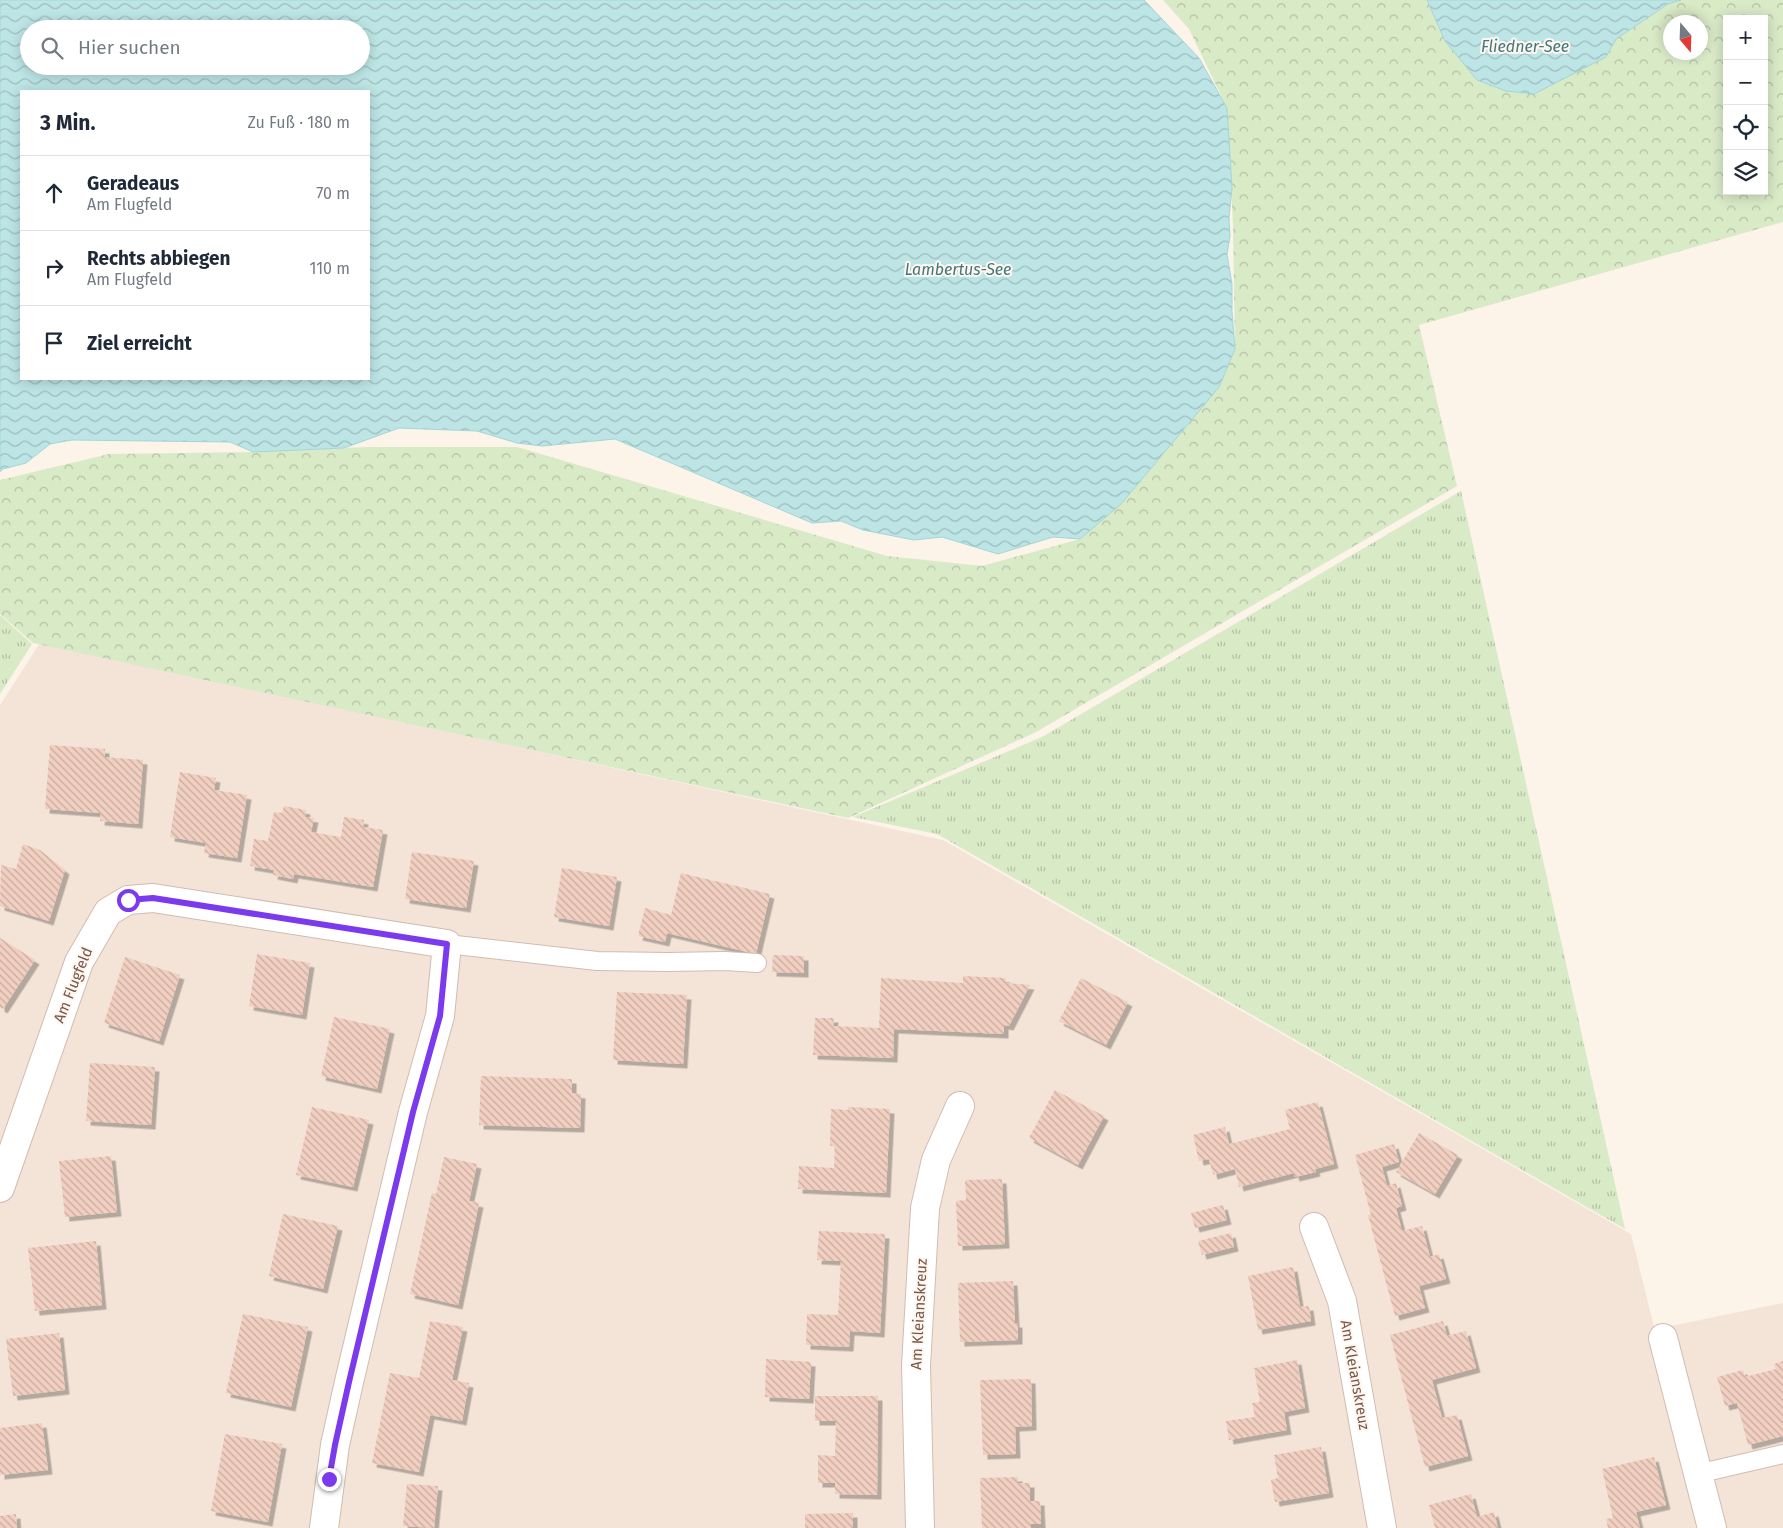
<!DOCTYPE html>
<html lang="de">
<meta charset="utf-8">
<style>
body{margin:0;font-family:"Fira Sans",sans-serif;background:#f6f6f7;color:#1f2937}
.controls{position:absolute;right:15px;top:15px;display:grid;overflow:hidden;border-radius:0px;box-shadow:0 2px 12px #0003}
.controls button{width:45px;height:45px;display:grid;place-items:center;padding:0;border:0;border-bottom:1px solid #e0e1e3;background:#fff;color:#1f2937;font:25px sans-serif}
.compass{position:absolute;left:1663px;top:15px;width:45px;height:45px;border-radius:50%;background:#fff;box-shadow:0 2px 12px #0003;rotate:161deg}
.stop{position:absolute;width:15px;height:15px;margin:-11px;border:4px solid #7c3aed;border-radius:50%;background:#fff}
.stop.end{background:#7c3aed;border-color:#fff;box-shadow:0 1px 5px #0008}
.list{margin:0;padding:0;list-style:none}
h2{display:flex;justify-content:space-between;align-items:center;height:65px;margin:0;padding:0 20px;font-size:21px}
h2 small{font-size:16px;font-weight:400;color:#747a83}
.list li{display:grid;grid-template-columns:32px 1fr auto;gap:15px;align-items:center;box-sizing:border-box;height:75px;padding:0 20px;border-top:1px solid #e0e1e3}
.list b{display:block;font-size:19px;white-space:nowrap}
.list p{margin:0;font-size:16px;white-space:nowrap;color:#747a83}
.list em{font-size:16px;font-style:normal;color:#747a83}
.icon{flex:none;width:28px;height:28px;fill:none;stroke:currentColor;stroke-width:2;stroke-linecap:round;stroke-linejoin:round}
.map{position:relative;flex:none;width:1783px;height:1528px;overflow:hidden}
.search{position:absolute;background:#fff;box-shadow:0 2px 12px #0003;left:20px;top:20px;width:350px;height:55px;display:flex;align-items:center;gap:12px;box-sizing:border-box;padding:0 18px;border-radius:28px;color:#747a83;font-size:19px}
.panel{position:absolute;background:#fff;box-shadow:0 2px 12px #0003;left:20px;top:90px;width:350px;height:290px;border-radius:0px}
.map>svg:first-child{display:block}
.residential{fill:#f4e4d7}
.grass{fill:url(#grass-tufts)}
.forest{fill:url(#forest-crowns);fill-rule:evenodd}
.water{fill:url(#water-waves);stroke:#a3d6d8;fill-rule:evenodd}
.building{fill:url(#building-back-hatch);filter:url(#shadow)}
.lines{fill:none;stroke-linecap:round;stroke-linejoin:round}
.service-casing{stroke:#d1bcb1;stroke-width:20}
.minor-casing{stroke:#d1bcb1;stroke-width:30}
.service{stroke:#fff;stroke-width:18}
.minor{stroke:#fff;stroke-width:28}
.route{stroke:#7c3aed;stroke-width:6}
.labels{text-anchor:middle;stroke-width:4;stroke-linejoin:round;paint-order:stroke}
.street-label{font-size:15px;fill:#77574c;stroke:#fff7ef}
.water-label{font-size:16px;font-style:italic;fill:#40787c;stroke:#fff7ef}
</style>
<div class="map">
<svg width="1783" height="1528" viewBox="0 0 1783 1528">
<defs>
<pattern id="grass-tufts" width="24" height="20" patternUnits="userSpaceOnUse" patternTransform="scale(1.25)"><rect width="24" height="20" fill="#d9eac7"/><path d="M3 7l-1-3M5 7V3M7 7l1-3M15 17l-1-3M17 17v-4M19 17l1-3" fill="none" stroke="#b5c0a4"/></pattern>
<pattern id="forest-crowns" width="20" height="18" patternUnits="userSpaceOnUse" patternTransform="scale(1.25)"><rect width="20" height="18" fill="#d9eac7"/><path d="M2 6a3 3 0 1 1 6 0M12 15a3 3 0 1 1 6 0" fill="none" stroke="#b5c0a4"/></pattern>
<pattern id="water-waves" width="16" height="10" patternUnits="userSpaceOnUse" patternTransform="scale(1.25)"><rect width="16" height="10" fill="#bde5e6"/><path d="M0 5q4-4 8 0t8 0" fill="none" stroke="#9ebcbd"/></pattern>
<pattern id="building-back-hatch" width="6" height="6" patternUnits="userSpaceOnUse" patternTransform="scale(1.25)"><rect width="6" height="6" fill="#f1cfc1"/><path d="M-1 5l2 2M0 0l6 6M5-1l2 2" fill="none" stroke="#c8ab9f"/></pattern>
<filter id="shadow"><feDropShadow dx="4.5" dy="4.5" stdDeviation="0" flood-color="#0004"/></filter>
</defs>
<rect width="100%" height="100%" fill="#fcf3e9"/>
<!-- residential -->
<g class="residential">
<path d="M40,643L943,840L1631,1234L1704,1528H0V705Z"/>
<path d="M1783,1303V1528H1722L1710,1488L1671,1326Z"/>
</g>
<!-- grass -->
<g class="grass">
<path d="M1461,491L1625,1229L937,834L853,817L1042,737Z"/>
<path d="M0,615L32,644L0,694Z"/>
</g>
<!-- forest -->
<path class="forest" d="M1163,0H1427L1445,41L1606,57L1616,39L1668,4L1681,0H1783V222L1419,325L1457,486L1036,732L848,818L33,643L0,614V480L109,454L253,452L367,447H517L887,556L982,566L1080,539L1121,503L1200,410L1219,387L1235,349L1233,225L1227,108L1189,29ZM1727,19H1764V191H1727ZM1670,22H1700V52H1670Z"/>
<!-- water -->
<g class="water">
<path d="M0,0H1144L1199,58L1227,108L1232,188L1229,217L1230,236L1227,254L1232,284V312L1235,349L1219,387L1200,410L1121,504L1080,539L1053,537L998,554L942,537L914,540L863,530L841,521L812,523L615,439L542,446L517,443L477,431L399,428L344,448L253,452L230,442L72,440L50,444L26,463L3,469L0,472ZM29,29H361V66H29ZM21,91H369V379H21Z"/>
<path d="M1427,0H1681L1668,4L1616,39L1606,57L1534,94L1506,91L1477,80L1445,41Z"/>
</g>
<!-- building -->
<g class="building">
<path d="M50,745L105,749V757L143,760L138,824L100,821L101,813L45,809Z"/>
<path d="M180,772L216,778L214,790L247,795L237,858L204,853L206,843L170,837Z"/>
<path d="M284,806L306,810L305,817L314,818L311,832L341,837L344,817L364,820L363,827L383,830L373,887L294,874L293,879L273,875L274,870L250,866L254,839L268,841L274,812L282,813Z"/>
<path d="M23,844L40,850L65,870L49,921L0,906L1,865L16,869Z"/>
<path d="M412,852L474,861L466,908L405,899Z"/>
<path d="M562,868L617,877L609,926L554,917Z"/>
<path d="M681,873L770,894L756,954L667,933L665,942L638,936L645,908L671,915Z"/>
<path d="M0,938L35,960L3,1009L0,1007Z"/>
<path d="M257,954L310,963L302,1015L249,1006Z"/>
<path d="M773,955L804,956V973L772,972Z"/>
<path d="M125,957L180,975L159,1041L104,1023Z"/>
<path d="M963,976L1006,978V983L1030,985L1009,1026L1004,1025V1034L894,1029L893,1058L813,1055L815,1018H834L833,1026L879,1028L881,978L963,983Z"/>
<path d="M1081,978L1128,1002L1106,1045L1059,1021Z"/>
<path d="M617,992L687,995L683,1064L613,1060Z"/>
<path d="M334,1017L390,1029L377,1089L321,1076Z"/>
<path d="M90,1063L155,1067L151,1125L86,1121Z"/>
<path d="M481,1076L572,1079V1093L581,1094L580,1128L479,1125Z"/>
<path d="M1055,1090L1104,1116L1078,1165L1029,1138Z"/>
<path d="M1318,1102L1334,1164L1315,1169L1316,1172L1295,1177L1294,1173L1239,1187L1235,1169L1213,1175L1209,1159L1199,1161L1193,1135L1225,1127L1229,1144L1290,1129L1285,1110Z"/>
<path d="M312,1107L369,1120L353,1187L296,1175Z"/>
<path d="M848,1107L890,1109L886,1193L798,1189L799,1166L834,1168L835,1146H830L831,1109L848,1110Z"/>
<path d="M1419,1133L1458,1155L1435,1194L1396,1172Z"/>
<path d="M1394,1144L1399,1162L1382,1167L1387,1186L1396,1183L1402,1206L1396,1208L1402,1231L1422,1226L1430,1257L1439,1254L1446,1279L1419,1286L1425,1308L1395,1316L1368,1215H1371L1355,1155Z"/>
<path d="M111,1156L117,1212L65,1217L59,1161Z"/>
<path d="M444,1157L477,1164L469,1201L479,1203L458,1305L410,1294L432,1193L436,1194Z"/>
<path d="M1002,1179L1005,1244L958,1246L956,1201L966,1200L965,1180Z"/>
<path d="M1223,1205L1227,1220L1195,1228L1191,1213Z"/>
<path d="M283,1214L338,1226L323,1289L269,1276Z"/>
<path d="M819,1231L885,1234L880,1333L850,1331L849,1347L806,1345L807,1314L838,1315L841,1261L817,1260Z"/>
<path d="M1231,1233L1234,1247L1202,1255L1198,1241Z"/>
<path d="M96,1241L102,1305L35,1311L28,1248Z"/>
<path d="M1293,1267L1300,1307L1309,1306L1311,1321L1258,1330L1248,1276Z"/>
<path d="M1013,1281L1015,1323H1018V1340L960,1342L958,1283Z"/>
<path d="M243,1314L308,1327L291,1407L226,1393Z"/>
<path d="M430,1321L463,1327L452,1380L469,1383L462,1421L430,1415L419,1472L372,1463L390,1373L419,1378Z"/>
<path d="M1443,1321L1447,1336L1466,1331L1476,1368L1432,1380L1442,1418L1457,1415L1468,1456L1425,1467L1390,1335Z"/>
<path d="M59,1333L65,1390L13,1396L6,1339Z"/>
<path d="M766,1359L811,1362L809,1399L765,1397Z"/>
<path d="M1297,1360L1305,1408L1284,1412L1287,1430L1229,1440L1226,1421L1255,1417L1252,1403L1260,1402L1254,1368Z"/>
<path d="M1783,1361V1436L1748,1445L1737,1403L1725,1406L1717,1377L1743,1370L1745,1377L1776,1369L1774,1364Z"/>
<path d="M1031,1379L1032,1426L1015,1427L1016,1454L983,1455L980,1380Z"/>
<path d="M815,1396H878L877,1495L835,1494V1483H818V1455L835,1456L836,1421H815Z"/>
<path d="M42,1423L48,1470L0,1475V1428Z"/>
<path d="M225,1434L282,1444L268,1522L211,1511Z"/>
<path d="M1321,1447L1329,1493L1275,1502L1271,1480L1278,1478L1274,1455Z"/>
<path d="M1654,1457L1666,1505L1636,1512L1640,1528H1608L1606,1519L1613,1518L1602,1469Z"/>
<path d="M1018,1477V1483H1030V1501H1040L1041,1524H1031V1528H982L980,1478Z"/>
<path d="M407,1484L438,1486L434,1528L403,1526Z"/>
<path d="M1471,1494L1477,1517L1494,1512L1498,1528H1435L1429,1505Z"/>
<path d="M853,1513V1528H805V1514Z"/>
<path d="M16,1514L17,1528H0V1516Z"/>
</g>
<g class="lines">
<!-- service casing -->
<g class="service-casing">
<g id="service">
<path d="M447,944L597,961L667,962L725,961L757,963"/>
<path d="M1697,1474L1783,1454"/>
</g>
</g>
<!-- minor casing -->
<g class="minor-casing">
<g id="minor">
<path d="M0,1188L79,962L108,912L128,900L153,898L447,944L440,1016L413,1112L349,1382L335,1445L324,1528"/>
<path d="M1314,1227L1342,1301L1382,1528"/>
<path d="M1663,1338L1712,1528"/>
<path d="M920,1528L916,1366L925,1208L936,1160L960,1106"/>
</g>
</g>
<!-- service -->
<use href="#service" class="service"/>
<!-- minor -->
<use href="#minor" class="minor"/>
</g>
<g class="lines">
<!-- route -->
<path class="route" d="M128,900L153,898L447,944L440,1016L413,1112L349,1382L335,1445L329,1479"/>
</g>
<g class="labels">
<!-- street labels -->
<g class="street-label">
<text transform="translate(73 985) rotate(-68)" y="5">Am Flugfeld</text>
<text transform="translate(919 1314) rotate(-87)" y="5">Am Kleianskreuz</text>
<text transform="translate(1355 1375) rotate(80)" y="5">Am Kleianskreuz</text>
</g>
<!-- water labels -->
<g class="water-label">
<text x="1525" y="52">Fliedner-See</text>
<text x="958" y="275">Lambertus-See</text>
</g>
</g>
</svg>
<div class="controls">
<button>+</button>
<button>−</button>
<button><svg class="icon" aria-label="locate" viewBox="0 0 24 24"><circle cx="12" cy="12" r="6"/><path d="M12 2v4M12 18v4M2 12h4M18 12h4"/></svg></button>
<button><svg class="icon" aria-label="layers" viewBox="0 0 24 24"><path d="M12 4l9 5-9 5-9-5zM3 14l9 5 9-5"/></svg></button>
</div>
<svg class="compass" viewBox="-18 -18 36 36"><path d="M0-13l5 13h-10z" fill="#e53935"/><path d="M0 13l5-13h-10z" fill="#747a83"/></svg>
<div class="stop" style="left:128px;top:900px"></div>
<div class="stop end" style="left:329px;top:1479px"></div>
<div class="search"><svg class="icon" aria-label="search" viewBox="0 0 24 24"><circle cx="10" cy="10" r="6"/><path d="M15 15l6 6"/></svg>Hier suchen</div>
<section class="panel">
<h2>3 Min.<small>Zu Fuß · 180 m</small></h2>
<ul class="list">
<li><svg class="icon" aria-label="ahead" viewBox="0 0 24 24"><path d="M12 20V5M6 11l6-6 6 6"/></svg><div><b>Geradeaus</b><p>Am Flugfeld</p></div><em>70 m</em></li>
<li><svg class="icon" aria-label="right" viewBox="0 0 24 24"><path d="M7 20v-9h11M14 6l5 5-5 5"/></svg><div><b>Rechts abbiegen</b><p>Am Flugfeld</p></div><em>110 m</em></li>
<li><svg class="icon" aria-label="arrive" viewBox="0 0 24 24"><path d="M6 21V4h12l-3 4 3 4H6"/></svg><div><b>Ziel erreicht</b></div></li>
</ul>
</section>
</div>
